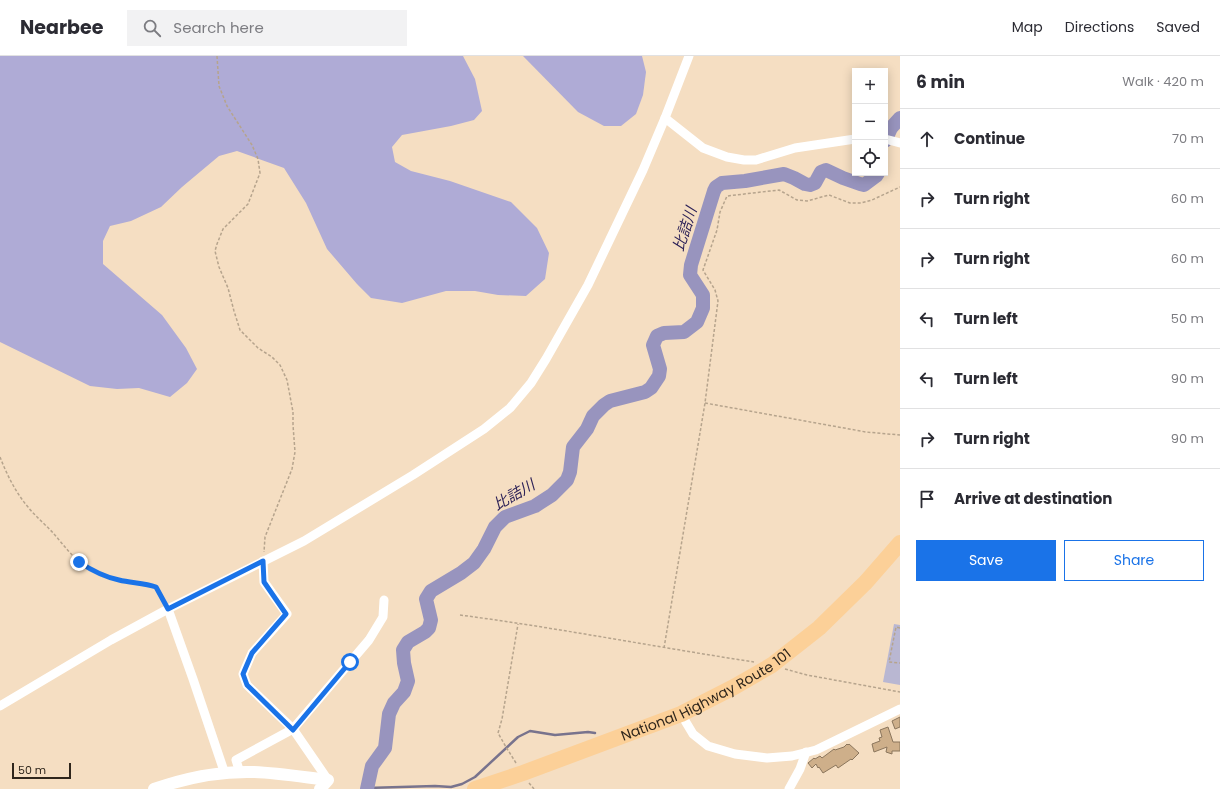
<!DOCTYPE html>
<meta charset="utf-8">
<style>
body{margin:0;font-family:Poppins,"Noto Sans JP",sans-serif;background:#f2f2f3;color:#2b2b33}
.controls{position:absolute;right:12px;top:12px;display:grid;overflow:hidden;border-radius:0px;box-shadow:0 2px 10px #0003}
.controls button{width:36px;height:36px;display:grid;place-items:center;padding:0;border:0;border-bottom:1px solid #e1e1e2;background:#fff;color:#2b2b33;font:20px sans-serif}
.scale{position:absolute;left:12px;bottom:10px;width:59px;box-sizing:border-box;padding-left:4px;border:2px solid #2f261c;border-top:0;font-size:11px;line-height:14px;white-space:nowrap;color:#2f261c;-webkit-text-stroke:3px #f5dec2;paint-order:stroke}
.stop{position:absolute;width:12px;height:12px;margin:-9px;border:3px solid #1a73e8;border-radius:50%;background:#fff}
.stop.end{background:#1a73e8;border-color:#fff;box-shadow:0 1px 4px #0008}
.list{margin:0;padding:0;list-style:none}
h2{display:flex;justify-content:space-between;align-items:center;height:52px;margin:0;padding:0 16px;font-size:17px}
h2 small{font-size:13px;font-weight:400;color:#7c7c81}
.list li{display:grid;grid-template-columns:26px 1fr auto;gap:12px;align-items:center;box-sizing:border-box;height:60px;padding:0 16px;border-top:1px solid #e1e1e2}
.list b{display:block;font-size:15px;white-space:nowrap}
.list em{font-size:13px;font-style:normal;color:#7c7c81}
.actions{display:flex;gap:8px;padding:12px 16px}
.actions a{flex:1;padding:9px 0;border:1px solid #1a73e8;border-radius:0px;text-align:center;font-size:14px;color:#1a73e8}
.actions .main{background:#1a73e8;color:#fff}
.icon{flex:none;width:22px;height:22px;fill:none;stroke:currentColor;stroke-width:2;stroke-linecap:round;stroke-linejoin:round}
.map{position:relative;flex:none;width:900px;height:733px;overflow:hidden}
header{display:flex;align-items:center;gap:24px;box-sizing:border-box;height:56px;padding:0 20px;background:#fff;border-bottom:1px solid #e1e1e2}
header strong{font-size:19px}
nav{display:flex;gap:22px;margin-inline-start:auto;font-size:14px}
.search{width:280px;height:36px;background:#f2f2f3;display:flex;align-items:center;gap:10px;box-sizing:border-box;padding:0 14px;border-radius:0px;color:#7c7c81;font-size:15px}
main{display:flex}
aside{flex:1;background:#fff}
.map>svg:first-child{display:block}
.green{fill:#b9b7d2}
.forest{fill:#afabd6}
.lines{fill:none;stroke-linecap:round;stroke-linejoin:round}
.stream{stroke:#78738d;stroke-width:2.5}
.river{stroke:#9894be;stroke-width:14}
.building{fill:#ceaf8a;stroke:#8b765d}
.path{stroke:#b6a48d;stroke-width:1.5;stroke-dasharray:3 2;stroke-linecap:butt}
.minor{stroke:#fff;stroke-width:9}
.tertiary{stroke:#fff;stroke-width:12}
.trunk{stroke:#fcd098;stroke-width:16}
.route{stroke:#1a73e8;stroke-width:5}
.labels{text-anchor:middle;stroke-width:4;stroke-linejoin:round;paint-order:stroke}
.street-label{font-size:14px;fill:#2f261c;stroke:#f5dec2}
.water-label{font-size:15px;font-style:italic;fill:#2d2258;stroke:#f5dec2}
</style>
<header>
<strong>Nearbee</strong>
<div class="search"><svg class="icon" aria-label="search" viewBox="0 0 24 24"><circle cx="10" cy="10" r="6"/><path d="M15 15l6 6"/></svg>Search here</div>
<nav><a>Map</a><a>Directions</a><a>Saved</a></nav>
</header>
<main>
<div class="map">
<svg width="900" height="733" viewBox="0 0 900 733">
<rect width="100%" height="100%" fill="#f5dec2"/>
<!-- green -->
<path class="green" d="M894,568L900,569V629L883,626Z"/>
<!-- forest -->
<g class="forest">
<path d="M0,0H463L475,23L482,55L474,64L451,70L402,79L392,91L395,106L411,115L450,125L511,146L537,172L549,197L545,223L526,240L498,239L475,235H446L402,247L371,242L357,228L327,193L306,147L284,112L237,95L219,100L182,131L161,151L131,165L110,170L103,185V208L162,259L186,292L197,313L187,327L170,341L139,332L117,333L90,330L0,286Z"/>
<path d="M523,0H642L646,16L643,39L636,58L621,70H604L578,56Z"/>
</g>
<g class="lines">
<!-- stream -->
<path class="stream" d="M367,732L435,730L451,731L462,728L475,721L518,681L530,675L555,679L588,676L595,677"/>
<!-- river -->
<g class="river">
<path d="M885,85L891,72L900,62"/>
<path d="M367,733L372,710L385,692L389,658L394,647L404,636L408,625L404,607L403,594L408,586L425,576L429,572L431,564L426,543L431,535L461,517L474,507L484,493L495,471L505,461L535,450L552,439L567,424L570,416L573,391L587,373L593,360L604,349L610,345L645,336L651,332L659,320L660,313L653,289L657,280L664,277L684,276L697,266L703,252V239L690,219L691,209L714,135L716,131L722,127L745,125L784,118L794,122L805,128L810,129L815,127L821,116L826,114L843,122L860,128L864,129L876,120L878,117"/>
</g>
</g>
<!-- building -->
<g class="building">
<path d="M900,661V671L895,673L892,665Z"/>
<path d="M888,671L893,686H900V695H892V698L886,696L887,691L874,696L872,688L880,685L879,682L882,681L880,674Z"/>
<path d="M847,688L848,689L849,688L859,697L852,704L851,703L838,712L836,709L823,717L819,711L818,712L816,708L812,712L808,707L814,702L815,703L820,700L822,702L834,693L835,694L844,691Z"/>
</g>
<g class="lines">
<!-- path -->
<g class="path">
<path d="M217,0L219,30L227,50L252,89L258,103L260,117L248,148L223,173L217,188L215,195L219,211L228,232L234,255L240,274L258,292L272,301L280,309L287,324L293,356V369L295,396L292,413L265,481L264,496"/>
<path d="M705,347L866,376L900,379"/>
<path d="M0,401C7,419 16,437 28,451C36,461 46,469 54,478C67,493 78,509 97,517C116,525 137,525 156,531L164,546"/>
<path d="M460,559C558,572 656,591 754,606"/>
<path d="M900,572L896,571L889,606L900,607"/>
<path d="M664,592L705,347L718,245L715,234L703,214L717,174L720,156L727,140L779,134L797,144L807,145L829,139L850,147H861L872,144L900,131"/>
<path d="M785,613L807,619L900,636"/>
<path d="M516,707L506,691L498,677L502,663L518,568"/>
<path d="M529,727L534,733"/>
</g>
<!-- minor -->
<g class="minor">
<path d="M665,62L703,92L727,101L744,104H756L795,92L855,83"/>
<path d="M885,83L900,87"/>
<path d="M263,505L264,526L287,558L252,597L243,618L247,629L293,673L328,724"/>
<path d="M168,553L193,623L225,718"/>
<path d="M0,650L111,584L168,553L304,485L413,419L484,373L510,352L531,327L546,303L588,229L643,114L665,62L689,0"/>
<path d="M681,658L693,678L708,690L735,698L767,702L792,700L816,694L900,653"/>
<path d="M240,717L236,704L293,673L369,584L383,561L384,544"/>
<path d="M789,733L800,713L806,696"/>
</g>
<!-- tertiary -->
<path class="tertiary" d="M154,733C185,722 220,715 254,716C279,717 303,721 328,724L320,733"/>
<!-- trunk -->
<path class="trunk" id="s1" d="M475,733L523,717L681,658L734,631L772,609L819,572L866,526L900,487"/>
</g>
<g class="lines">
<!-- route -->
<path class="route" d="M79,506C91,514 104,521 119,524C131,527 144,527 156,531L168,553L263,505L264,526L286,558L252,597L243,618L247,629L293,674L350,606"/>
</g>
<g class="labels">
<!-- street labels -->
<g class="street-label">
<text dy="5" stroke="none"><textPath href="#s1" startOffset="250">National Highway Route 101</textPath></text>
</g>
<!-- water labels -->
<g class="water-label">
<text transform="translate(685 173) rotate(-72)" y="5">比詰川</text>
<text transform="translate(514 439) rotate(-30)" y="5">比詰川</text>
</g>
</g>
</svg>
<div class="controls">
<button>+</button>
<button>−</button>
<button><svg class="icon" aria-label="locate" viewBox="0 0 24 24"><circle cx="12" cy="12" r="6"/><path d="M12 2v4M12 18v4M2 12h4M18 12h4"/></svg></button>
</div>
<div class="scale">50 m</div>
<div class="stop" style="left:350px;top:606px"></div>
<div class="stop end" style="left:79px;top:506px"></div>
</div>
<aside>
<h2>6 min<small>Walk · 420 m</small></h2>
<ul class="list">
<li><svg class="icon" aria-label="ahead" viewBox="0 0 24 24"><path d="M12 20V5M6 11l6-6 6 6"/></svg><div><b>Continue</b></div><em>70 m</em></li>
<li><svg class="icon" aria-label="right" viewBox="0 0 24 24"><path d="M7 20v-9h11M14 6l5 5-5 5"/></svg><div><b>Turn right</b></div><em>60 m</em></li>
<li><svg class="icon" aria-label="right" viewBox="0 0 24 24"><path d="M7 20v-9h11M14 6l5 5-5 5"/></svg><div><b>Turn right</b></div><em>60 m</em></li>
<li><svg class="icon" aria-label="left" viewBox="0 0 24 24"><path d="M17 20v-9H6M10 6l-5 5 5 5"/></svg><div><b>Turn left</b></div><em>50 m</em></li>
<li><svg class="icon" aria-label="left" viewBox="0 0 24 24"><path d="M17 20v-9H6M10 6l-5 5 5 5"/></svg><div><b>Turn left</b></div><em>90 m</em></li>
<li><svg class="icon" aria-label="right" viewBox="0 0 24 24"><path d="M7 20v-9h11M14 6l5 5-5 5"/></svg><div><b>Turn right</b></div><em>90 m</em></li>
<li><svg class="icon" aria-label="arrive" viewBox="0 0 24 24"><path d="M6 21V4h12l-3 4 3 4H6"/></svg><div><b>Arrive at destination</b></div></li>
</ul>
<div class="actions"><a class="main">Save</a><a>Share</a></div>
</aside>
</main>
